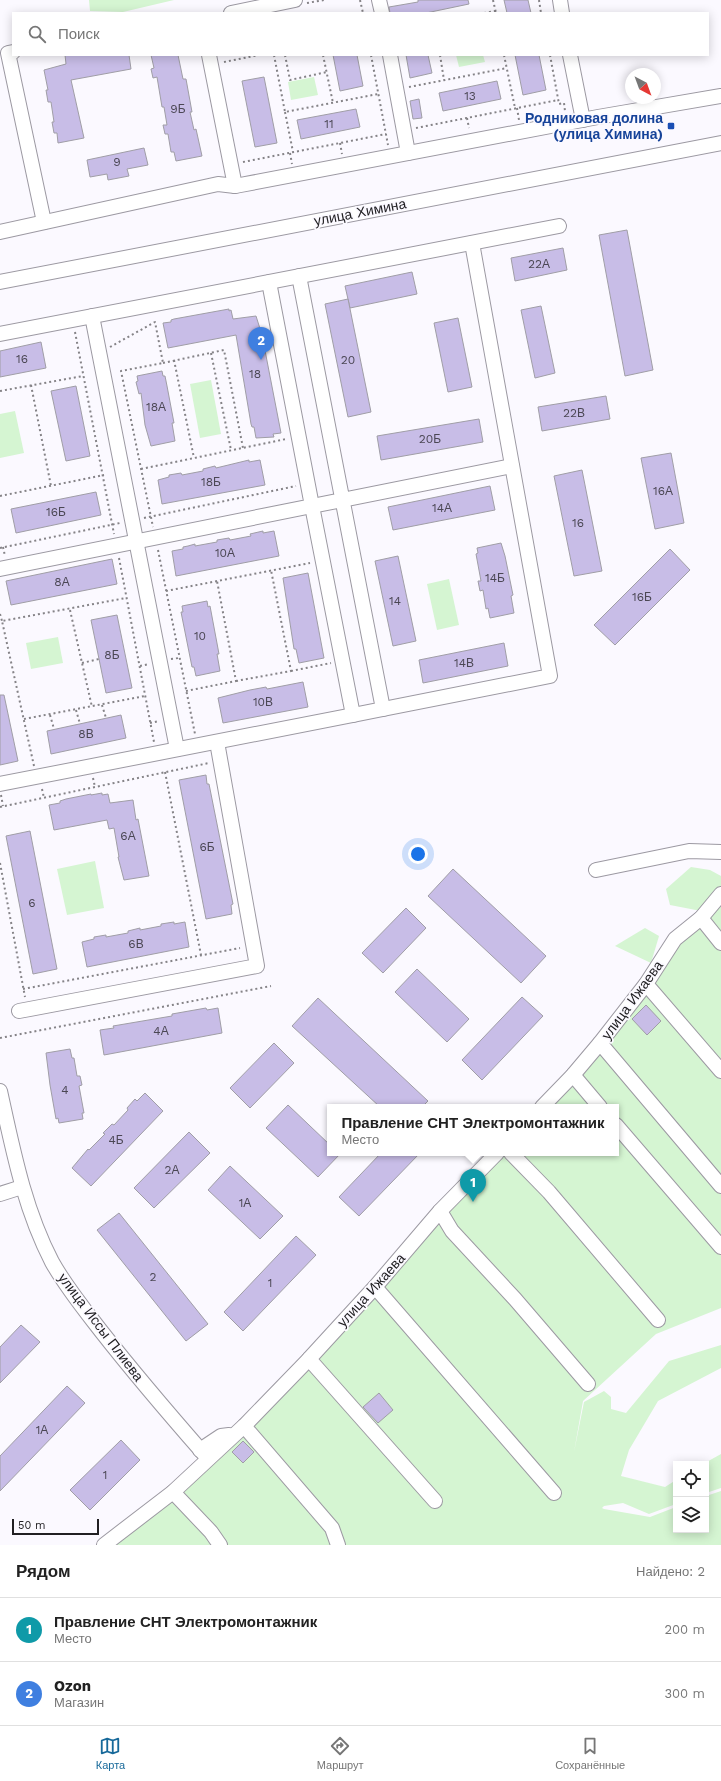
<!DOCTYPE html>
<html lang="ru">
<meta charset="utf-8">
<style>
body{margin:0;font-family:"Work Sans",sans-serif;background:#f6f6f6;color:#222}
.controls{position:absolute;right:12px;bottom:12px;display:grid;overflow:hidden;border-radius:0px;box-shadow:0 2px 10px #0003}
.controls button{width:36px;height:36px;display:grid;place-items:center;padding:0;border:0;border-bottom:1px solid #e0e0e0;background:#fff;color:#222;font:20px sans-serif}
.compass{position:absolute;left:625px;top:68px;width:36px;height:36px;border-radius:50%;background:#fff;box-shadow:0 2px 10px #0003;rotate:139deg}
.scale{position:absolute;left:12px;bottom:10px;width:87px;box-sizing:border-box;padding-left:4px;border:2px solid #212023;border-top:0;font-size:11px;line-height:14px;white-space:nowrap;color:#212023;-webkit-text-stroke:3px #fbf9ff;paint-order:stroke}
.you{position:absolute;left:418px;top:854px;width:14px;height:14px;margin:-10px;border:3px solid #fff;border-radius:50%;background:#1a73e8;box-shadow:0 0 0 6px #1a73e833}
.badge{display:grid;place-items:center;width:26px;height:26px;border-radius:50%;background:#17699a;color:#fff;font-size:13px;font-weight:700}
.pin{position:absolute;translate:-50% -33px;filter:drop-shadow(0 1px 2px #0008)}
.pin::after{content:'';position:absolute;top:21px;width:14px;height:12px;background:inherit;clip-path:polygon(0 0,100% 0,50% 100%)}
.popup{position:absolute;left:327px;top:1104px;width:292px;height:52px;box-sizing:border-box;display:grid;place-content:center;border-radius:0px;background:#fff;filter:drop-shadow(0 1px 3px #0005);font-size:13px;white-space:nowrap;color:#767676}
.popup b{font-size:15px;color:#222}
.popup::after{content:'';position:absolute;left:50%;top:100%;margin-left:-8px;border:8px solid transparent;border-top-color:#fff}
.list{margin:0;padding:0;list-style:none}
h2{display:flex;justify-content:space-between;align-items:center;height:52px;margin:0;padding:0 16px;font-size:17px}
h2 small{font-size:13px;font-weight:400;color:#767676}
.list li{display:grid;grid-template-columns:26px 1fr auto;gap:12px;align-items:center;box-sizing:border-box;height:64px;padding:0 16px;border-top:1px solid #e0e0e0}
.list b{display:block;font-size:15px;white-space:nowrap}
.list p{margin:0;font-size:13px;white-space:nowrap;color:#767676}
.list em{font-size:13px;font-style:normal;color:#767676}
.icon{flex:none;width:22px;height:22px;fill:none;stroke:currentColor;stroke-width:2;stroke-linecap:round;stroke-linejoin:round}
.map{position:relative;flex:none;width:721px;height:1545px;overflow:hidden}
.search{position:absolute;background:#fff;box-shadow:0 2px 10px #0003;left:12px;right:12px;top:12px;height:44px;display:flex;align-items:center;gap:10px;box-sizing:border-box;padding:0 14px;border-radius:0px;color:#767676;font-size:15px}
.sheet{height:180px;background:#fff}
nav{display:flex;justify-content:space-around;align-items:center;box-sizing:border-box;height:56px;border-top:1px solid #e0e0e0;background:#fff;font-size:11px;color:#767676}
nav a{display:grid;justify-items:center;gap:2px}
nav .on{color:#17699a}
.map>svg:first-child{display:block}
.green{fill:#d5f5d2}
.building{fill:#c8bde7;stroke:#a09ea6}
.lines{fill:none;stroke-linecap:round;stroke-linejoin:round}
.minor-casing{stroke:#9c99a2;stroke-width:16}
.path{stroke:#858387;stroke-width:2;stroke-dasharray:2 3;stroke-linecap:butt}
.minor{stroke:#fff;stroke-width:14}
.transit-dot{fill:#1a4fb4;stroke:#fbf9ff;stroke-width:1.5}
.labels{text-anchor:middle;stroke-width:3.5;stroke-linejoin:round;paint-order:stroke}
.number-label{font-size:12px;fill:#4b4754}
.transit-label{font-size:14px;font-weight:bold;fill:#164399;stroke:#fbf9ff;text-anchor:end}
.street-label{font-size:14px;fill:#212023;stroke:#fbf9ff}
</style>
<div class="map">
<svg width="721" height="1545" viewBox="0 0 721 1545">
<rect width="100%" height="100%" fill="#fbf9ff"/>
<!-- green -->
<g class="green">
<path d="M89,0H174L123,12L90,11Z"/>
<path d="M456,55H483L485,62L459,67Z"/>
<path d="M314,77L318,95L291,100L288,82Z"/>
<path d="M211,380L221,434L200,438L190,384Z"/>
<path d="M15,411L24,453L0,458V414Z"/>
<path d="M449,579L459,625L437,630L427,584Z"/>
<path d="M58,637L63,663L31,669L26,643Z"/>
<path d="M95,861L104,908L67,915L57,869Z"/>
<path d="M691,867L710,870L721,876V889L701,911L670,905L666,889Z"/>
<path d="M721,901V1308L656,1334L583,1401L574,1452L584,1402L604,1391L611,1397V1409L626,1413L669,1361L721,1345V1368L658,1401L629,1450L621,1476L665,1487L676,1480V1504L649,1514L623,1503L604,1506L602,1508L604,1509L650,1517L676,1507V1530H706V1496L721,1491V1545H114L172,1500L501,1153H616V1107H545L682,939Z"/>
<path d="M645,928L659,936L651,963L615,946Z"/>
<path d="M721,1454V1488L706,1493V1464H703Z"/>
</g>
<!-- building -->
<g class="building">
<path d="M418,0H468L469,4L426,13H390L389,7L418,2Z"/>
<path d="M504,0H528L531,13H507Z"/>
<path d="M65,55H129L131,69L71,80L84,138L58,143L57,133H54L52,122H54L51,102H48L46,90H48L44,70L66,64Z"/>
<path d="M151,55H178L183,79H186L192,112H190L194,130L196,129L202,156L176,161L174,152H171L168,134H165L163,125H167L164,107H162L157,77L153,78L151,69L154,68Z"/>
<path d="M333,55H357L363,86L340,91Z"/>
<path d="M406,55H428L432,73L410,78Z"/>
<path d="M515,55H539L546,90L523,95Z"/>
<path d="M264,77L277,143L255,147L242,81Z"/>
<path d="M497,81L501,99L443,111L439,93Z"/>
<path d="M419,99L422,118L413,119L410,101Z"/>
<path d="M356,109L360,127L301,139L297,120Z"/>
<path d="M144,148L148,165L127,169L129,176L108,180L107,174L90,177L87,160Z"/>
<path d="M627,230L653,370L625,376L599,235Z"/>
<path d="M563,248L567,270L515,281L511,258Z"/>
<path d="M412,272L417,294L350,308L345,286Z"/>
<path d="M348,299L371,412L348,417L325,304Z"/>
<path d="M541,306L555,373L535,378L521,310Z"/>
<path d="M229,309V311L231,310L233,319L256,316L262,335L281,433L273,434L274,437L256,438L254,427H252L251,424L236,335L168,348L163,323L171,322V320L174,319Z"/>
<path d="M458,318L472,387L448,392L434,323Z"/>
<path d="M41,342L46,368L0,377V351Z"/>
<path d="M162,371L163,376H165L167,386L174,423H172L175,441L151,446L145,425L141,393L139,394L136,382L138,381L137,376Z"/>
<path d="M76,386L90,456L66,461L51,391Z"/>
<path d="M606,396L610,419L542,431L538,407Z"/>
<path d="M479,419L483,442L381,460L377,436Z"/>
<path d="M671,453L684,523L655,529L641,458Z"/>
<path d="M249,460V462L260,460L265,485L162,504L158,480L169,477V475L181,473L182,475L203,471V469L215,466L216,468Z"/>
<path d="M582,470L602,571L574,576L554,476Z"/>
<path d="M490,486L495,510L393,530L388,507Z"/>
<path d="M96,492L101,515L16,533L11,509Z"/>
<path d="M263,531V533L274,531L279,556L176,576L172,551L183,549V547L188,546L195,544V546L217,542V540L229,538L230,540L251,536L250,534Z"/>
<path d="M501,543L505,556L513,595L511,596L514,613L490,618L488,608L486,609L483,590L480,591L478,581H481L476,554L478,553L477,548Z"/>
<path d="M670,549L690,570L615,645L594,625Z"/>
<path d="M398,556L416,641L393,646L375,561Z"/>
<path d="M112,559L117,584L11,605L6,581Z"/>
<path d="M308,573L324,658L299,663L296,649H294L283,578Z"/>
<path d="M207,601L208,607L210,606L219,654H217L220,671L196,676L194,667H192L181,612H183L182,606Z"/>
<path d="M117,615L132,688L106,693L91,620Z"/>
<path d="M504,643L508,666L423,683L419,660Z"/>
<path d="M303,682L308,707L223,723L218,698L250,690L266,687L267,689Z"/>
<path d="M0,695H4L18,761L0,765Z"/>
<path d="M121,715L126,738L51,754L47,731Z"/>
<path d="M206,775L207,784H209L233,904L231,905L232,914L206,919L179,780Z"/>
<path d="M102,793V795L108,794L110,803L133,800L136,820L138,819L149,876L124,880L118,857H119L114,828L109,829L107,820L54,830L49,805L60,803V801L66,799L91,794V795Z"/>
<path d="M30,831L57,969L33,974L6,836Z"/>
<path d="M453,869L546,956L521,983L428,896Z"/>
<path d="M406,908L426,928L383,973L362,953Z"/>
<path d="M174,922V924L185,922L189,947L87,967L82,942L94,939V937L106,935V937L128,933V931L140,928V930L161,926V924Z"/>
<path d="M417,969L469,1019L447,1042L395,992Z"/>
<path d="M522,997L543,1016L482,1080L462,1060Z"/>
<path d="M318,998L428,1101L422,1107H380L292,1026Z"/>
<path d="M646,1005L661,1021L647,1035L632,1019Z"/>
<path d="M206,1008L207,1010L218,1008L222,1033L104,1055L100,1030L114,1028L113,1026L172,1016V1014Z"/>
<path d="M274,1043L294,1063L250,1108L230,1088Z"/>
<path d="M70,1049L72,1058H74L77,1076H80L82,1085L79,1086L84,1113H82L83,1119L59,1123L58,1118L56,1119L50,1085L46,1053Z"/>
<path d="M145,1093L163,1111L91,1186L72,1168L88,1149L89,1150L105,1134L103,1133L112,1124L114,1125L128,1110L127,1108L135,1099L137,1101Z"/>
<path d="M288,1105L330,1145V1153H341L318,1177L266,1128Z"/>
<path d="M189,1132L210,1153L154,1208L134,1188Z"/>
<path d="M381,1153H420L359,1216L339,1197Z"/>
<path d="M230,1166L283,1216L260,1239L208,1190Z"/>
<path d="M119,1213L208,1324L186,1341L97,1230Z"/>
<path d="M296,1236L316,1255L243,1331L224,1312Z"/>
<path d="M21,1325L40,1342L0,1383V1347Z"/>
<path d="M67,1386L85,1403L0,1491V1456Z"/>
<path d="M379,1393L393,1410L378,1423L363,1407Z"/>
<path d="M121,1440L140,1460L90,1510L70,1490Z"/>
<path d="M243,1441L254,1452L243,1463L232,1452Z"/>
</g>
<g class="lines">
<!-- minor casing -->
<g class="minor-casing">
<g id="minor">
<path d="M379,0L382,13"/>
<path d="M560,0L562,13"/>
<path d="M231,13L295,0"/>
<path d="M13,52L8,53L44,222"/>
<path d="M209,55L235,186"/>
<path d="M390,55L408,153"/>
<path d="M570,55L583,120"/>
<path d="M0,232L218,184L235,186L598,117L721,96"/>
<path d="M299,276L383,709L353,715L312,506L512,466"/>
<path d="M0,282L721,143"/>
<path d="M92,316L177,749"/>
<path d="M0,334L559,226"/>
<path d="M0,569L312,506L269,282"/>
<path d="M383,709L550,676L472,243"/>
<path d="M0,784L353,715"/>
<path d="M596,870L689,851L721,852"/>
<path d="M701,918L721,943"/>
<path d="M646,984L721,1071"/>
<path d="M19,1011L257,966L217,742"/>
<path d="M600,1043L721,1186"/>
<path d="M573,1075L600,1107"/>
<path d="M0,1091C13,1150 24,1208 52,1262C66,1287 84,1309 101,1331C134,1373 169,1414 204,1454"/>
<path d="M542,1107L573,1075L600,1043L646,984L675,939L701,918L721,894"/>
<path d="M616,1125L721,1247"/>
<path d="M511,1153L549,1192L658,1320"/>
<path d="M0,1194L22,1187"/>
<path d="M440,1211L452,1231L515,1299L588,1384"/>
<path d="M375,1287L554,1493"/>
<path d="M309,1359L435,1501"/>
<path d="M244,1426L332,1528L338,1545"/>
<path d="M200,1450L221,1436L229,1435"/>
<path d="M173,1492L211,1532L220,1545"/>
<path d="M104,1545L173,1492L244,1426L309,1359L375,1287L440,1211L497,1153"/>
</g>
</g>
<!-- path -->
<g class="path">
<path d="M360,0L363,13"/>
<path d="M493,0L496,13"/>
<path d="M539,0L541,13"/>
<path d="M307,3L324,0"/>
<path d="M484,13L496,11"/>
<path d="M274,55L285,112L378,94"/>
<path d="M285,55L290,80L327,72"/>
<path d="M323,55L333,103"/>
<path d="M371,55L388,145"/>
<path d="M440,55L444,80"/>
<path d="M504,55L515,108"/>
<path d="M550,55L559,104L564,103L565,111"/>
<path d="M224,62L259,55"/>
<path d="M409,87L507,68"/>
<path d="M517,108L519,120"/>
<path d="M285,112L293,152"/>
<path d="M467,118L469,128"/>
<path d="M416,128L558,100"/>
<path d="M340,143L342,154"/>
<path d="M290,153L292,164"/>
<path d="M243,162L386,134"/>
<path d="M75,332L114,534"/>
<path d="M110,347L155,322L163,363L121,371L153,527"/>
<path d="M211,353L231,450"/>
<path d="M174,360L194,458"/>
<path d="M163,363L224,350L243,448"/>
<path d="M31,385L51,486"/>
<path d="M0,391L83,376"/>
<path d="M141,469L286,439"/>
<path d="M0,496L104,475"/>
<path d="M144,518L296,486"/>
<path d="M3,547L5,556"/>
<path d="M0,548L120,523"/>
<path d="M158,550L195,734"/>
<path d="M119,558L154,742"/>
<path d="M166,591L310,563"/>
<path d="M70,610L92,707"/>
<path d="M0,614L2,621"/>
<path d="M171,659L179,658"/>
<path d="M82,663L99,659"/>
<path d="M140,666L149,664"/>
<path d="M291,671L331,663"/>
<path d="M236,681L291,671L271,570"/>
<path d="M186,691L236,681L217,581"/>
<path d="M102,705L106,718"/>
<path d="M76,710L80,724"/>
<path d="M50,715L54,729"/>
<path d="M24,719L145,696"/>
<path d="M150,723L159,721"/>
<path d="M34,766L2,621L126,598"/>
<path d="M165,772L201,955"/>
<path d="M93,778L95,787"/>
<path d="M42,789L44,798"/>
<path d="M1,795L3,806"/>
<path d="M0,807L209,763"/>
<path d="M0,863L25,997"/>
<path d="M23,989L240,948"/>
<path d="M0,1038L271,986"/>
</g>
<!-- minor -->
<use href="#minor" class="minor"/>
</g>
<!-- markers -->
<rect class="transit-dot" x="667" y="122" width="8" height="8" rx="2"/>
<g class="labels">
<!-- number labels -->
<g class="number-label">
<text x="470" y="100">13</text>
<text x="178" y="113">9Б</text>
<text x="329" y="128">11</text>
<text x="117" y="166">9</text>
<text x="539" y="268">22А</text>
<text x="22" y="363">16</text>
<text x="348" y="364">20</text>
<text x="255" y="378">18</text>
<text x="156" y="411">18А</text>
<text x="574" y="417">22В</text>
<text x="430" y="443">20Б</text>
<text x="211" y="486">18Б</text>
<text x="663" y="495">16А</text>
<text x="442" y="512">14А</text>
<text x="56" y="516">16Б</text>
<text x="578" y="527">16</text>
<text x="225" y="557">10А</text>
<text x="495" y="582">14Б</text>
<text x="62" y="586">8А</text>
<text x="642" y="601">16Б</text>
<text x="395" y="605">14</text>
<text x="200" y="640">10</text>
<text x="112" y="659">8Б</text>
<text x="464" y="667">14В</text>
<text x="263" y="706">10В</text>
<text x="86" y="738">8В</text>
<text x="128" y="840">6А</text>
<text x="207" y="851">6Б</text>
<text x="32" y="907">6</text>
<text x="136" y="948">6В</text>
<text x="161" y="1035">4А</text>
<text x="65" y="1094">4</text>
<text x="116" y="1144">4Б</text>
<text x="172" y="1174">2А</text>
<text x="245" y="1207">1А</text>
<text x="153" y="1281">2</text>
<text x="270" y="1287">1</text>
<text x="42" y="1434">1А</text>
<text x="105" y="1479">1</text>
</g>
<!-- transit labels -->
<g class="transit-label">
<text x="663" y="123">Родниковая долина<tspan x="663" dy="16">(улица Химина)</tspan></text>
</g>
<!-- street labels -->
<g class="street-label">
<text transform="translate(360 212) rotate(-11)" y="5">улица Химина</text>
<text transform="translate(632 1000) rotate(-54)" y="5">улица Ижаева</text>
<text transform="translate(371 1290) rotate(-48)" y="5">улица Ижаева</text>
<text transform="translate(101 1327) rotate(53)" y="5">улица Иссы Плиева</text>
</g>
</g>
</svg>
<div class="controls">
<button><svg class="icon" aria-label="locate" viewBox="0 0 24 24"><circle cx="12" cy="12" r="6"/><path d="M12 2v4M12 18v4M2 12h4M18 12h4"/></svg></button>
<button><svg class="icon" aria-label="layers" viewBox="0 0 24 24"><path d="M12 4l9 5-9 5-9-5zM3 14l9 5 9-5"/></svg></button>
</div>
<svg class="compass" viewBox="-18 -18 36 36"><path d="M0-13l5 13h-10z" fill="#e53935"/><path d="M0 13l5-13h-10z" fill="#767676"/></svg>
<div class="scale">50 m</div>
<div class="you"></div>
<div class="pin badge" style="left:473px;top:1202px;background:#0f9aa8">1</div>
<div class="popup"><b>Правление СНТ Электромонтажник</b>Место</div>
<div class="pin badge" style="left:261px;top:360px;background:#3f7fe0">2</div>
<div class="search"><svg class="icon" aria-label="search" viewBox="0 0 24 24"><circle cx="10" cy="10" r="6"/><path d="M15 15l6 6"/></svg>Поиск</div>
</div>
<section class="sheet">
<h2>Рядом<small>Найдено: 2</small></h2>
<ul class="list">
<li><span class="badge" style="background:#0f9aa8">1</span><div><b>Правление СНТ Электромонтажник</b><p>Место</p></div><em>200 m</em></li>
<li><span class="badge" style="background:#3f7fe0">2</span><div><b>Ozon</b><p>Магазин</p></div><em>300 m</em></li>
</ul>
</section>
<nav>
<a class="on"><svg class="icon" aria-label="map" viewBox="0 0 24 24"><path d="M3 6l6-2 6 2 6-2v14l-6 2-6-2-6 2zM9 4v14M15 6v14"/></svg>Карта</a>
<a><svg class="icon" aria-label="directions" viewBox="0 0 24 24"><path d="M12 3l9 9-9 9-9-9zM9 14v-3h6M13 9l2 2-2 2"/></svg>Маршрут</a>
<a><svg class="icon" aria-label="saved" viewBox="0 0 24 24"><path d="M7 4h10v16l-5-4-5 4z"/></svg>Сохранённые</a>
</nav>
